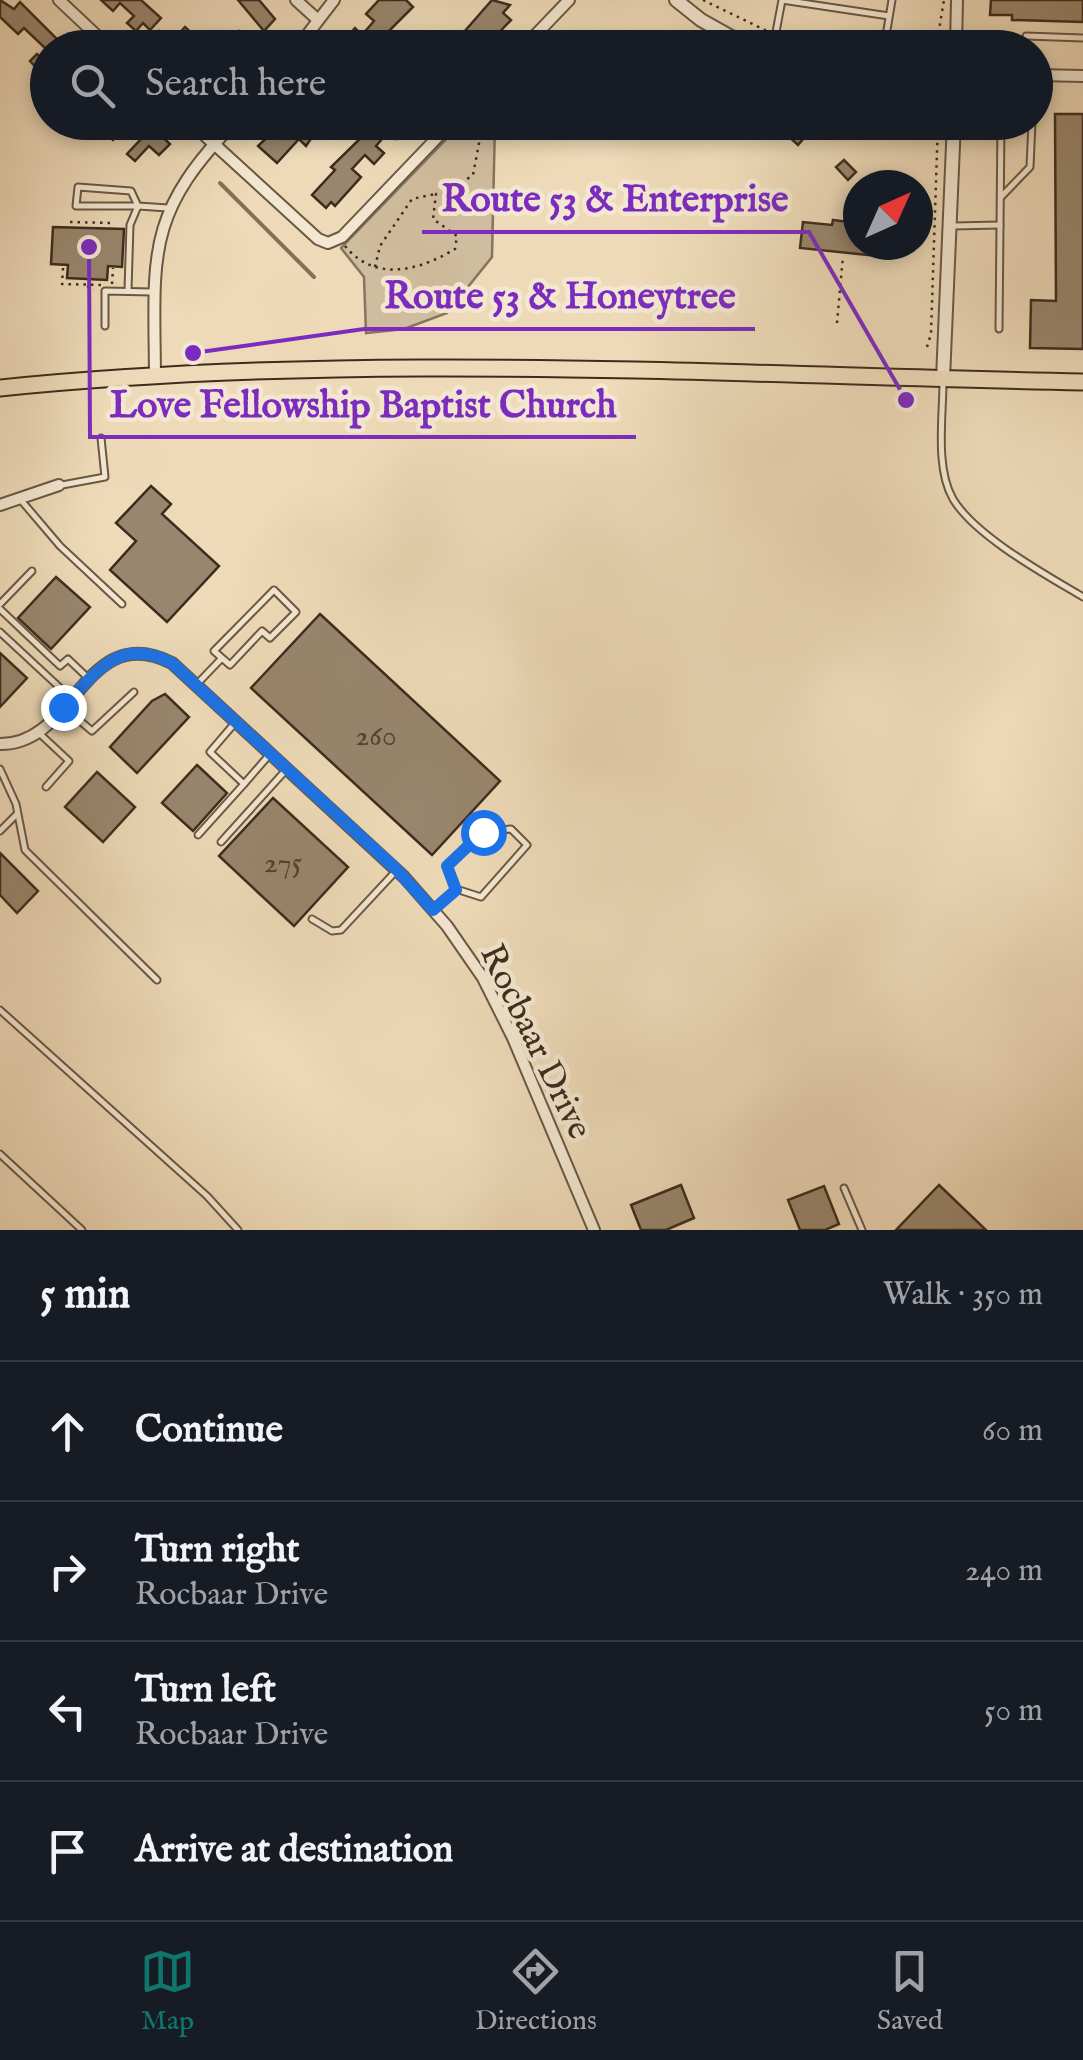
<!DOCTYPE html>
<meta charset="utf-8">
<style>
body{margin:0;font-family:"IM FELL English",serif;background:#242831;color:#f1f3f6}
.compass{position:absolute;left:843px;top:170px;width:90px;height:90px;border-radius:50%;background:#171b24;box-shadow:0 5px 15px #0003;rotate:45deg}
.stop{position:absolute;width:30px;height:30px;margin:-22px;border:8px solid #1a73e8;border-radius:50%;background:#fff}
.stop.end{background:#1a73e8;border-color:#fff;box-shadow:0 2px 10px #0008}
.list{margin:0;padding:0;list-style:none}
h2{display:flex;justify-content:space-between;align-items:center;height:130px;margin:0;padding:0 40px;font-size:42px}
h2 small{font-size:32px;font-weight:400;color:#9ea1a6}
.list li{display:grid;grid-template-columns:65px 1fr auto;gap:30px;align-items:center;box-sizing:border-box;height:140px;padding:0 40px;border-top:2px solid #363941}
.list b{display:block;font-size:38px;white-space:nowrap}
.list p{margin:0;font-size:32px;white-space:nowrap;color:#9ea1a6}
.list em{font-size:32px;font-style:normal;color:#9ea1a6}
.icon{flex:none;width:55px;height:55px;fill:none;stroke:currentColor;stroke-width:2;stroke-linecap:round;stroke-linejoin:round}
.map{position:relative;flex:none;width:1083px;height:1230px;overflow:hidden}
.search{position:absolute;background:#171b24;box-shadow:0 5px 15px #0003;left:30px;right:30px;top:30px;height:110px;display:flex;align-items:center;gap:25px;box-sizing:border-box;padding:0 35px;border-radius:55px;color:#9ea1a6;font-size:38px}
.sheet{height:690px;background:#171b24}
nav{display:flex;justify-content:space-around;align-items:center;box-sizing:border-box;height:140px;border-top:2px solid #363941;background:#171b24;font-size:28px;color:#9ea1a6}
nav a{display:grid;justify-items:center;gap:5px}
nav .on{color:#0f766e}
.map>svg:first-child{display:block}
.green{fill:#d0bc9e;stroke:#86745e;stroke-width:2.5}
.lines{fill:none;stroke-linecap:round;stroke-linejoin:round}
.stream{stroke:#83715a;stroke-width:4}
.building{fill:#99866e;stroke:#3d2c1d;stroke-width:2.5}
.service-casing{stroke:#695844;stroke-width:9}
.minor-casing{stroke:#695844;stroke-width:14}
.tertiary-casing{stroke:#695844;stroke-width:16}
.primary-casing{stroke:#3d2c1d;stroke-width:19}
.path{stroke:#3d2c1d;stroke-width:2.5;stroke-dasharray:2.5 5;stroke-linecap:butt}
.service{stroke:#f4e7d1;stroke-width:5}
.minor{stroke:#f4e7d1;stroke-width:10}
.tertiary{stroke:#f4e7d1;stroke-width:12}
.primary{stroke:#eedab8;stroke-width:15}
.route{stroke:#1a73e8;stroke-width:12}
.labels{text-anchor:middle;stroke-width:9;stroke-linejoin:round;paint-order:stroke}
.number-label{font-size:30px;fill:#544231}
.street-label{font-size:35px;fill:#3d2c1d;stroke:#f4e7d1}
.leader{fill:none;stroke:#7b2cbf;stroke-width:4}
.callout-dot{fill:#7b2cbf;stroke:#f4e7d1;stroke-width:4}
.callout-label{font-size:38px;text-anchor:middle;font-weight:bold;fill:#7b2cbf;stroke:#f4e7d1;stroke-width:9;stroke-linejoin:round;paint-order:stroke}
</style>
<div class="map">
<svg width="1083" height="1230" viewBox="0 0 1083 1230">
<rect width="100%" height="100%" fill="#eedab8"/>
<filter id="stains"><feTurbulence type="fractalNoise" baseFrequency=".002" numOctaves="4"/><feColorMatrix values="0 0 0 0 .2 0 0 0 0 .09 0 0 0 0 .02 0 0 0 .5 -.17"/></filter>
<radialGradient id="worn" r=".72"><stop offset=".6" stop-color="#630" stop-opacity="0"/><stop offset="1" stop-color="#630" stop-opacity=".3"/></radialGradient>
<!-- green -->
<path class="green" d="M462,123H495L492,257L447,313L404,329L366,333L364,277L341,248Z"/>
<g class="lines">
<!-- stream -->
<path class="stream" d="M220,183L314,277"/>
</g>
<!-- building -->
<g class="building">
<path d="M0,0L14,9L20,2L66,48H45L24,28L18,34L0,17Z"/>
<path d="M101,0H141L161,18L150,30L143,23L136,31L127,23L134,16L120,3L113,11Z"/>
<path d="M238,0H259L275,19L264,31Z"/>
<path d="M379,0H406L413,7L372,48H358L347,37L355,28L362,35L374,21L366,14Z"/>
<path d="M492,0L510,5L503,13L511,20L488,44L482,39L474,48H450Z"/>
<path d="M991,0H1083V22L1012,20V15H990Z"/>
<path d="M185,27L202,43L197,48H189L177,36Z"/>
<path d="M159,31L177,48L148,43Z"/>
<path d="M239,31L256,48H224Z"/>
<path d="M37,54L48,63V80L30,61Z"/>
<path d="M1055,114H1083V349L1030,348L1031,300L1056,301Z"/>
<path d="M94,122H146L170,144L159,155L149,146L135,161L127,154L141,139L127,125L113,140Z"/>
<path d="M283,122H314L319,127L306,146L299,139L277,163L258,146Z"/>
<path d="M377,122H397L405,130L396,139L388,132L376,146L384,153L374,164L365,155L352,169L361,177L335,206L331,202L326,208L312,195L335,170L331,167Z"/>
<path d="M799,123L809,132L798,145L788,136Z"/>
<path d="M844,160L856,172L848,180L836,167Z"/>
<path d="M833,220L858,223V245H888L887,257L800,248L803,222L832,225Z"/>
<path d="M53,227L124,229L122,267L108,266L107,280L67,278L68,265L51,264Z"/>
<path d="M151,486L171,504L162,514L219,566L167,622L110,570L136,541L116,523Z"/>
<path d="M56,577L90,607L51,649L18,618Z"/>
<path d="M320,614L500,781L432,855L251,688Z"/>
<path d="M0,653L27,678L0,707Z"/>
<path d="M165,694L189,717L137,773L110,747L152,701Z"/>
<path d="M197,765L227,793L193,831L162,803Z"/>
<path d="M97,772L135,807L103,842L65,807Z"/>
<path d="M273,798L348,867L294,926L219,856Z"/>
<path d="M0,853L38,891L17,913L0,895Z"/>
<path d="M681,1185L694,1218L666,1230H641L631,1205Z"/>
<path d="M939,1185L986,1230H896Z"/>
<path d="M824,1186L839,1224L825,1230H800L788,1200Z"/>
</g>
<g class="lines">
<!-- service casing -->
<g class="service-casing">
<g id="service">
<path d="M1026,36L1083,38"/>
<path d="M773,48L782,0L889,16"/>
<path d="M884,48L892,0"/>
<path d="M1001,197L1030,167L1032,122"/>
<path d="M138,206H76L78,187L131,191L138,206L168,208"/>
<path d="M953,226L1000,225"/>
<path d="M128,290L130,225L138,206"/>
<path d="M105,326V291L152,292"/>
<path d="M999,329L1001,122"/>
<path d="M943,382C943,416 935,468 953,499C975,536 1046,575 1083,597"/>
<path d="M62,485L105,477L101,438"/>
<path d="M20,499L60,546L122,604"/>
<path d="M0,604L32,571"/>
<path d="M0,609L60,666L68,659L88,678"/>
<path d="M0,632L72,699"/>
<path d="M198,683L222,658L214,651L274,590L296,612L270,638L262,631L230,665L222,658"/>
<path d="M66,709L92,731L134,692"/>
<path d="M234,724L210,752L244,784L270,754"/>
<path d="M39,733L69,761L46,787"/>
<path d="M0,769L16,804L25,850L157,980"/>
<path d="M0,831L17,814"/>
<path d="M198,835L244,784"/>
<path d="M221,842L285,771"/>
<path d="M435,908L456,889L481,897L527,845L511,829L483,832L447,866L456,889"/>
<path d="M312,919L332,931L341,930L395,872"/>
<path d="M0,1010L207,1196L238,1230"/>
<path d="M0,1154L82,1230"/>
<path d="M844,1188L862,1230"/>
</g>
</g>
<!-- minor casing -->
<g class="minor-casing">
<g id="minor">
<path d="M59,0L110,48"/>
<path d="M296,0L318,20"/>
<path d="M297,48L334,0"/>
<path d="M523,48L569,0"/>
<path d="M956,48L957,0"/>
<path d="M1036,75L1083,76"/>
<path d="M190,122L318,239L328,243L342,237L452,122"/>
<path d="M155,375C154,255 145,214 235,122"/>
<path d="M0,505L59,485"/>
<path d="M0,744C76,745 84,619 172,663L404,877L447,926L483,978L513,1038L594,1230"/>
</g>
</g>
<!-- tertiary casing -->
<g class="tertiary-casing">
<g id="tertiary">
<path d="M676,0L701,20L751,48"/>
<path d="M943,379L954,122"/>
</g>
</g>
<!-- primary casing -->
<g class="primary-casing">
<path id="primary" d="M0,388C360,351 722,375 1083,382"/>
</g>
<!-- path -->
<g class="path">
<path d="M703,0L769,32"/>
<path d="M786,38L846,48"/>
<path d="M936,48L944,0"/>
<path d="M70,222L110,223"/>
<path d="M345,246C376,284 422,269 455,249L457,236L433,219L436,194H445L473,175L483,122"/>
<path d="M375,267L380,246L412,199L435,194"/>
<path d="M63,268L62,284L101,285"/>
<path d="M112,284L113,268"/>
<path d="M87,286L94,289"/>
<path d="M837,323L843,256"/>
<path d="M927,347L931,334L938,122"/>
</g>
<!-- service -->
<use href="#service" class="service"/>
<!-- minor -->
<use href="#minor" class="minor"/>
<!-- tertiary -->
<use href="#tertiary" class="tertiary"/>
<!-- primary -->
<use href="#primary" class="primary"/>
</g>
<g class="lines">
<!-- route -->
<path class="route" d="M63,707C98,671 119,636 172,663L397,870L433,910L456,890L447,866L483,832"/>
</g>
<g class="labels">
<!-- number labels -->
<g class="number-label">
<text x="376" y="745">260</text>
<text x="283" y="872">275</text>
</g>
<!-- street labels -->
<g class="street-label">
<text transform="translate(537 1041) rotate(64)" y="12">Rocbaar Drive</text>
</g>
</g>
<!-- callouts -->
<path class="leader" d="M906 400L809 232H422M193 353L364 329H755M89 247L90 437H636"/>
<g class="callout-dot">
<circle cx="906" cy="400" r="10"/>
<circle cx="193" cy="353" r="10"/>
<circle cx="89" cy="247" r="10"/>
</g>
<g class="callout-label">
<text x="615" y="211">Route 53 &amp; Enterprise</text>
<text x="560" y="308">Route 53 &amp; Honeytree</text>
<text x="363" y="417">Love Fellowship Baptist Church</text>
</g>
<rect width="100%" height="100%" filter="url(#stains)"/>
<rect width="100%" height="100%" fill="url(#worn)"/>
</svg>
<svg class="compass" viewBox="-18 -18 36 36"><path d="M0-13l5 13h-10z" fill="#e53935"/><path d="M0 13l5-13h-10z" fill="#9ea1a6"/></svg>
<div class="stop" style="left:483px;top:832px"></div>
<div class="stop end" style="left:63px;top:707px"></div>
<div class="search"><svg class="icon" aria-label="search" viewBox="0 0 24 24"><circle cx="10" cy="10" r="6"/><path d="M15 15l6 6"/></svg>Search here</div>
</div>
<section class="sheet">
<h2>5 min<small>Walk · 350 m</small></h2>
<ul class="list">
<li><svg class="icon" aria-label="ahead" viewBox="0 0 24 24"><path d="M12 20V5M6 11l6-6 6 6"/></svg><div><b>Continue</b></div><em>60 m</em></li>
<li><svg class="icon" aria-label="right" viewBox="0 0 24 24"><path d="M7 20v-9h11M14 6l5 5-5 5"/></svg><div><b>Turn right</b><p>Rocbaar Drive</p></div><em>240 m</em></li>
<li><svg class="icon" aria-label="left" viewBox="0 0 24 24"><path d="M17 20v-9H6M10 6l-5 5 5 5"/></svg><div><b>Turn left</b><p>Rocbaar Drive</p></div><em>50 m</em></li>
<li><svg class="icon" aria-label="arrive" viewBox="0 0 24 24"><path d="M6 21V4h12l-3 4 3 4H6"/></svg><div><b>Arrive at destination</b></div></li>
</ul>
</section>
<nav>
<a class="on"><svg class="icon" aria-label="map" viewBox="0 0 24 24"><path d="M3 6l6-2 6 2 6-2v14l-6 2-6-2-6 2zM9 4v14M15 6v14"/></svg>Map</a>
<a><svg class="icon" aria-label="directions" viewBox="0 0 24 24"><path d="M12 3l9 9-9 9-9-9zM9 14v-3h6M13 9l2 2-2 2"/></svg>Directions</a>
<a><svg class="icon" aria-label="saved" viewBox="0 0 24 24"><path d="M7 4h10v16l-5-4-5 4z"/></svg>Saved</a>
</nav>
